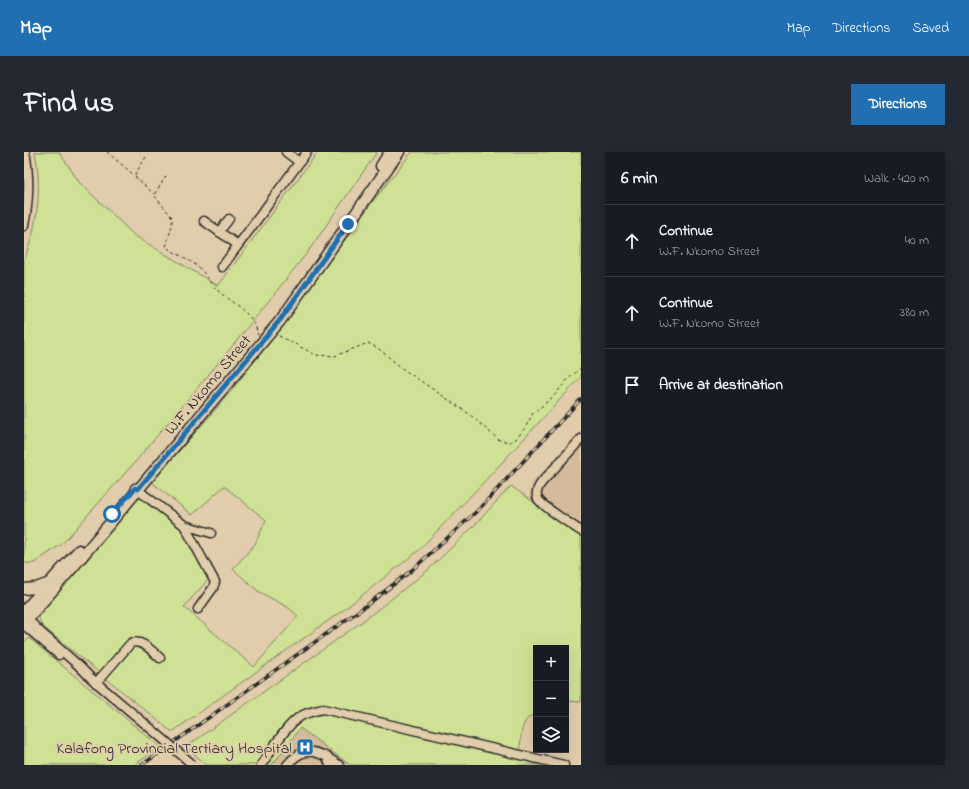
<!DOCTYPE html>
<meta charset="utf-8">
<style>
body{margin:0;font-family:"Indie Flower",sans-serif;background:#242831;color:#f1f3f6}
.controls{position:absolute;right:12px;bottom:12px;display:grid;overflow:hidden;border-radius:0px;box-shadow:0 4px 16px #0002}
.controls button{width:36px;height:36px;display:grid;place-items:center;padding:0;border:0;border-bottom:1px solid #363941;background:#171b24;color:#f1f3f6;font:20px sans-serif}
.stop{position:absolute;width:12px;height:12px;margin:-9px;border:3px solid #1f6fb2;border-radius:50%;background:#fff}
.stop.end{background:#1f6fb2;border-color:#fff;box-shadow:0 1px 4px #0008}
.list{margin:0;padding:0;list-style:none}
h2{display:flex;justify-content:space-between;align-items:center;height:52px;margin:0;padding:0 16px;font-size:17px}
h2 small{font-size:13px;font-weight:400;color:#9ea1a6}
.list li{display:grid;grid-template-columns:26px 1fr auto;gap:12px;align-items:center;box-sizing:border-box;height:72px;padding:0 16px;border-top:1px solid #363941}
.list b{display:block;font-size:15px;white-space:nowrap}
.list p{margin:0;font-size:13px;white-space:nowrap;color:#9ea1a6}
.list em{font-size:13px;font-style:normal;color:#9ea1a6}
.icon{flex:none;width:22px;height:22px;fill:none;stroke:currentColor;stroke-width:2;stroke-linecap:round;stroke-linejoin:round}
.map{position:relative;flex:none;width:557px;height:613px;overflow:hidden;border-radius:0px}
header{display:flex;align-items:center;gap:24px;box-sizing:border-box;height:56px;padding:0 20px;background:#1f6fb2;color:#fff}
header strong{font-size:19px}
nav{display:flex;gap:22px;margin-inline-start:auto;font-size:14px}
.intro{display:flex;align-items:center;justify-content:space-between;box-sizing:border-box;height:96px;padding:0 24px}
h1{margin:0;font-size:28px}
.button{padding:10px 18px;border-radius:0px;background:#1f6fb2;color:#fff;font-size:14px;font-weight:700}
main{display:flex;gap:24px;padding:0 24px}
aside{flex:1;background:#171b24;border-radius:0px;box-shadow:0 4px 16px #0002}
.map>svg:first-child{display:block}
.built{fill:#d3bb9b}
.green{fill:#cfe195;stroke:#7d8660}
.lines{fill:none;stroke-linecap:round;stroke-linejoin:round}
.minor-casing{stroke:#2b2b2b;stroke-width:11}
.major-casing{stroke:#2b2b2b;stroke-width:13}
.path{stroke:#2b2b2b;stroke-width:1;stroke-dasharray:3 3;stroke-linecap:butt}
.minor{stroke:#e1ccab;stroke-width:8}
.major{stroke:#e1ccab;stroke-width:10}
.rail-casing{stroke:#2b2b2b;stroke-width:3.5}
.rail{stroke:#e1ccab;stroke-width:2;stroke-dasharray:6;stroke-linecap:butt}
.minor-bridge-casing{stroke:#2b2b2b;stroke-width:11;stroke-linecap:butt}
.minor-bridge{stroke:#e1ccab;stroke-width:8}
.route{stroke:#1f6fb2;stroke-width:5}
.labels{text-anchor:middle;stroke-width:3.5;stroke-linejoin:round;paint-order:stroke}
.street-label{font-size:16px;fill:#2b2b2b;stroke:#e1ccab}
.poi-label{font-size:16px;fill:#2b2b2b;stroke:#e1ccab;text-anchor:end}
</style>
<header>
<strong>Map</strong>
<nav><a>Map</a><a>Directions</a><a>Saved</a></nav>
</header>
<div class="intro"><h1>Find us</h1><a class="button">Directions</a></div>
<main>
<div class="map">
<svg width="557" height="613" viewBox="0 0 557 613">
<rect width="100%" height="100%" fill="#e1ccab"/>
<filter id="ink" filterUnits="userSpaceOnUse"><feTurbulence type="fractalNoise" baseFrequency=".025" numOctaves="2"/><feDisplacementMap in="SourceGraphic" scale="8" xChannelSelector="R" yChannelSelector="G"/><feConvolveMatrix kernelMatrix="1 2 1 2 8 2 1 2 1" color-interpolation-filters="sRGB"/></filter>
<g filter="url(#ink)">
<!-- built -->
<g class="built">
<path d="M557,278V384L505,346L508,331Z"/>
<path d="M276,576L326,613H248Z"/>
</g>
<!-- green -->
<g class="green">
<path d="M11,0H35L55,30L111,84L194,134L294,0H353L283,101L206,197L111,310L38,392L10,411H0V108C14,74 18,36 11,0Z"/>
<path d="M388,0H557V225L456,334L395,398L322,456L148,580L18,474L14,464L18,456L117,342L159,376L186,425L160,455L230,515L274,464L265,456L234,439L209,417L231,392L242,368L200,334L168,363L128,330L199,249L243,194L350,48Z"/>
<path d="M487,334L557,384V550L542,549V496H512V562C494,566 497,591 496,606L528,613H326L276,576L248,613H183L162,595L339,469L403,419L448,376Z"/>
<path d="M5,486L136,595L110,613H0V491Z"/>
</g>
<g class="lines">
<!-- minor casing -->
<g class="minor-casing">
<g id="minor">
<path d="M262,0L275,10"/>
<path d="M180,69L214,93"/>
<path d="M0,74C5,49 6,25 1,0"/>
<path d="M195,80L205,67"/>
<path d="M198,115L283,0"/>
<path d="M557,287L518,330C514,335 511,341 514,347C519,355 548,373 557,379"/>
<path d="M111,336L160,373L191,430L189,436L174,457"/>
<path d="M160,373L187,381"/>
<path d="M1,463L13,477L54,513L68,527L132,581"/>
<path d="M0,473L35,503"/>
<path d="M72,531L107,491C118,487 128,499 136,506"/>
<path d="M303,605L315,613"/>
<path d="M237,613C248,598 262,573 277,564C284,560 291,559 299,557L540,613"/>
<path d="M263,613C276,598 286,596 303,605L306,613"/>
</g>
</g>
<!-- major casing -->
<g class="major-casing">
<g id="major">
<path d="M357,14L366,0"/>
<path d="M0,437L12,436L23,432"/>
<path d="M0,459L55,398"/>
<path d="M0,471L50,414L256,169L375,0"/>
</g>
</g>
<!-- path -->
<g class="path">
<path d="M83,0L110,23"/>
<path d="M122,5L110,24L130,42"/>
<path d="M142,24L130,43L148,65V73L142,95C154,103 168,108 178,119C183,123 185,130 189,134C202,148 220,155 230,171C233,175 232,179 234,183"/>
<path d="M255,184L292,203L311,204L344,191L355,197L379,217L444,261L475,288L486,290L492,287L501,276L509,261L529,245L544,227L557,216"/>
</g>
<!-- minor -->
<use href="#minor" class="minor"/>
<!-- major -->
<use href="#major" class="major"/>
<!-- rail casing -->
<g class="rail-casing">
<path id="rail" d="M118,613L343,453L388,418L454,358L557,247"/>
</g>
<!-- rail -->
<use href="#rail" class="rail"/>
<!-- minor-bridge casing -->
<g class="minor-bridge-casing">
<path id="minor-bridge" d="M132,581L168,612"/>
</g>
<!-- minor-bridge -->
<use href="#minor-bridge" class="minor-bridge"/>
</g>
</g>
<g class="lines" filter="url(#ink)">
<!-- route -->
<path class="route" d="M88,362L111,336L114,337L256,168L324,72"/>
</g>
<!-- icons -->
<defs>
<g id="hospital-square" transform="scale(0.9)"><rect x="-9" y="-9" width="18" height="18" rx="4" fill="#1f6fb2" stroke="#e1ccab"/><path d="M-5-5h3v3.5h4V-5h3V5h-3V1.5h-4V5h-3Z" fill="#fff"/></g>
</defs>
<g fill-rule="evenodd">
<use href="#hospital-square" x="281" y="595"/>
</g>
<g class="labels">
<!-- street labels -->
<g class="street-label">
<text transform="translate(183 232) rotate(-50)" y="6">W.F. Nkomo Street</text>
</g>
<!-- poi labels -->
<g class="poi-label">
<text x="268" y="601">Kalafong Provincial Tertiary Hospital</text>
</g>
</g>
</svg>
<div class="controls">
<button>+</button>
<button>−</button>
<button><svg class="icon" aria-label="layers" viewBox="0 0 24 24"><path d="M12 4l9 5-9 5-9-5zM3 14l9 5 9-5"/></svg></button>
</div>
<div class="stop" style="left:88px;top:362px"></div>
<div class="stop end" style="left:324px;top:72px"></div>
</div>
<aside>
<h2>6 min<small>Walk · 420 m</small></h2>
<ul class="list">
<li><svg class="icon" aria-label="ahead" viewBox="0 0 24 24"><path d="M12 20V5M6 11l6-6 6 6"/></svg><div><b>Continue</b><p>W.F. Nkomo Street</p></div><em>40 m</em></li>
<li><svg class="icon" aria-label="ahead" viewBox="0 0 24 24"><path d="M12 20V5M6 11l6-6 6 6"/></svg><div><b>Continue</b><p>W.F. Nkomo Street</p></div><em>380 m</em></li>
<li><svg class="icon" aria-label="arrive" viewBox="0 0 24 24"><path d="M6 21V4h12l-3 4 3 4H6"/></svg><div><b>Arrive at destination</b></div></li>
</ul>
</aside>
</main>
